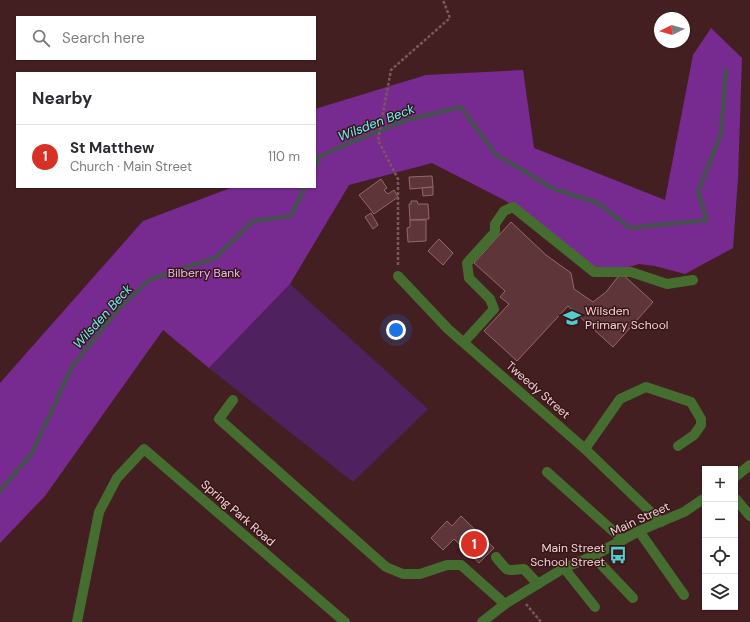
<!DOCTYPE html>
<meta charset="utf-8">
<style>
body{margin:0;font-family:"DM Sans",sans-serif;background:#f7f7f7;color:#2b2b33}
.controls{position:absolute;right:12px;bottom:12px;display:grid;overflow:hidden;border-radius:0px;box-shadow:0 1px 3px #0004}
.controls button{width:36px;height:36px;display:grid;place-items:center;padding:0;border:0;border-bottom:1px solid #e1e1e2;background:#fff;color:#2b2b33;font:20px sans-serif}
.compass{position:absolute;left:654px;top:12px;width:36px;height:36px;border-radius:50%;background:#fff;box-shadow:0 1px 3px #0004;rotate:265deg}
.you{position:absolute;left:396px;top:330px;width:14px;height:14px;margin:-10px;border:3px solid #fff;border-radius:50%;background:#1a73e8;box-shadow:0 0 0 6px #1a73e833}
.badge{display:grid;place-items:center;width:26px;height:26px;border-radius:50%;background:#d93025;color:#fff;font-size:13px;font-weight:700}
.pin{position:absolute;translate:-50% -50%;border:2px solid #fff;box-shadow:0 1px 4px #0006}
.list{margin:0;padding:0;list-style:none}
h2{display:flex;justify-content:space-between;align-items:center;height:52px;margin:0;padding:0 16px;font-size:17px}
h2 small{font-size:13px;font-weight:400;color:#7c7c81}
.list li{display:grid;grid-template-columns:26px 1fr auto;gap:12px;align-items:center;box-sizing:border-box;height:64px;padding:0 16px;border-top:1px solid #e1e1e2}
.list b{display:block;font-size:15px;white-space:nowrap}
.list p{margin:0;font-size:13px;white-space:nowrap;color:#7c7c81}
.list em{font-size:13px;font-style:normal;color:#7c7c81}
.icon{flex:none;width:22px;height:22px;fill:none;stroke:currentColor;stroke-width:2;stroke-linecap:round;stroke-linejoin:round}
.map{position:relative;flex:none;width:750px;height:622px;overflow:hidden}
.search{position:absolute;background:#fff;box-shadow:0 1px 3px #0004;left:16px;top:16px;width:300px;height:44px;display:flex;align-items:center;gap:10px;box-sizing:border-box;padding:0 14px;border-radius:0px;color:#7c7c81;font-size:15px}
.panel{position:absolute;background:#fff;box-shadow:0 1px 3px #0004;left:16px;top:72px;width:300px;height:116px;border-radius:0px}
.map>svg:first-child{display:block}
.green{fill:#4f215f}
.forest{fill:#772b91}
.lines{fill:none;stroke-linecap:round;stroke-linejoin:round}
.stream{stroke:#474f50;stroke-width:4.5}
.building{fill:#5e3639;stroke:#946869}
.path{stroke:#7a585b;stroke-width:2.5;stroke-dasharray:3 2;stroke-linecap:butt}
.minor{stroke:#446d2f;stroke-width:10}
.labels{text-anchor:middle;stroke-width:3;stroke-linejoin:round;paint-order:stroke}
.park-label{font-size:12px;fill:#e4bff2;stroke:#391518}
.poi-label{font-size:12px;fill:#eed4d5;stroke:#391518;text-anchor:start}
.street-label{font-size:12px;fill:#eed4d5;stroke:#391518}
.water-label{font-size:13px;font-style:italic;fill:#67f2f3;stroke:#391518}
</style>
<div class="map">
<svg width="750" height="622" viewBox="0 0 750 622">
<rect width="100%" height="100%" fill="#441f22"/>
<!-- green -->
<path class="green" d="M290,284L428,409L353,482L209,368Z"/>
<!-- forest -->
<path class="forest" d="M711,28L742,58L738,178L733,248L685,274L655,266L639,264L612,272L593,273L506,201L432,163L349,185L290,284L209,368L163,330L45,496L0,543V383L143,221L233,187H315V109L426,75L523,70L534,148L665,200L693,55Z"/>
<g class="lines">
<!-- stream -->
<g class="stream">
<path d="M315,167L319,157L354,141L407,120L461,107L495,154L554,189L598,203L630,228L707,220L698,192L721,134L726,70"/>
<path d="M0,491L32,453L72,367L117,311L149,280L215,258L253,221L291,216L305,187"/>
</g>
</g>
<!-- building -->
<g class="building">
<path d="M432,176L433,187L410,189L409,177Z"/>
<path d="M381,179L387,188L384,190L388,194L394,190L398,197L374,214L359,195Z"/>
<path d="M433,187V195L423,196L422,188Z"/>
<path d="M411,201H417L418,204H428L429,219L410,220L409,204H411Z"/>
<path d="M371,213L378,225L373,229L365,217Z"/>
<path d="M410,220H426V241L408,242L407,228L410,227Z"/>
<path d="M511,222L546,255L571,273L574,289L593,302L606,292L621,273L653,302L613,347L568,306L517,361L484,331L509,304L500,297L505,291L474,263Z"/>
<path d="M439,239L453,253L443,265L428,251Z"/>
<path d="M461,516L494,548L479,563L454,539L443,550L431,538L447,521L452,526Z"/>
</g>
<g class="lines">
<!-- path -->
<g class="path">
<path d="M398,265V179L378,140L391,70L450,18L443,0"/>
<path d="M526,604L541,622"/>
</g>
<!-- minor -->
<g class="minor">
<path d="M398,276L448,329L585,449L661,522"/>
<path d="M464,342L494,309L490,299L469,278L467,263L495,232V224L504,211L513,207L594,272H631L667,284L693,280"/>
<path d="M233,400L219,419L386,567L403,574H420L447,565H461L505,604"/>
<path d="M585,449L620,399L646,387L691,402L701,419V425L694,435L678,446"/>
<path d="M547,472L623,540"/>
<path d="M735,477L750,465"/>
<path d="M735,498L750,516"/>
<path d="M639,531L684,595"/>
<path d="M593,556L633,598"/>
<path d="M496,557C510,574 505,570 524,569L538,584"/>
<path d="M564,568L595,607"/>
<path d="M77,622L99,512L117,478L144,449L345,622"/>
<path d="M482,622L505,604L564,568L593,556L639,531L684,512L705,498"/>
</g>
</g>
<!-- icons -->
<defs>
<g id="school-bare" transform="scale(1.38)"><path d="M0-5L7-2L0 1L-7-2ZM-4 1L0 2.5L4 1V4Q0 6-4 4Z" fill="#52cdce" stroke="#391518" stroke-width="2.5" paint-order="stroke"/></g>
<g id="bus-bare" transform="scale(1.38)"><path d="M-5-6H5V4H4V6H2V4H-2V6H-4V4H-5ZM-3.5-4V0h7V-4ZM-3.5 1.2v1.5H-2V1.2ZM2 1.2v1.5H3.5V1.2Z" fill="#52cdce" stroke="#391518" stroke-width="2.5" paint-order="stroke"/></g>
</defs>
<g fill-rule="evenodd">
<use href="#school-bare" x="572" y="318"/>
<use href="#bus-bare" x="618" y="555"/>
</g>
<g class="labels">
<!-- park labels -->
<g class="park-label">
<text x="204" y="277">Bilberry Bank</text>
</g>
<!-- poi labels -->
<g class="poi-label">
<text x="585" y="315">Wilsden<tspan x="585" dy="14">Primary School</tspan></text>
<text x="605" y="552" text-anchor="end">Main Street<tspan x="605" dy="14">School Street</tspan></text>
</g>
<!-- street labels -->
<g class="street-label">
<text transform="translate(538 390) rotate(41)" y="4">Tweedy Street</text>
<text transform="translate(238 513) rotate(41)" y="4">Spring Park Road</text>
<text transform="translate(640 519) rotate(-25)" y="4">Main Street</text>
</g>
<!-- water labels -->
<g class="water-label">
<text transform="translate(376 122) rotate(-21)" y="5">Wilsden Beck</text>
<text transform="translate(102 316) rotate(-48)" y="5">Wilsden Beck</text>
</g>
</g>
</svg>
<div class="controls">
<button>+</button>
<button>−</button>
<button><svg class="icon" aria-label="locate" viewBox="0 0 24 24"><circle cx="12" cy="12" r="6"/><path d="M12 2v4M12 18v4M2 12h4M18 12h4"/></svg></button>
<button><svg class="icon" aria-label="layers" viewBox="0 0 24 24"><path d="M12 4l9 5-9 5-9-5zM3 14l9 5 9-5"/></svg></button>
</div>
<svg class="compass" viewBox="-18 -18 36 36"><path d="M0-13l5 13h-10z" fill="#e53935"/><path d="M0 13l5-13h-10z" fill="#7c7c81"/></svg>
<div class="you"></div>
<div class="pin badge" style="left:474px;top:544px">1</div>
<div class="search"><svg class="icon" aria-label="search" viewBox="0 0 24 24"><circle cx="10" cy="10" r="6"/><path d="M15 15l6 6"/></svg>Search here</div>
<section class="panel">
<h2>Nearby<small></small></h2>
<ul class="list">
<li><span class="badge">1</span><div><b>St Matthew</b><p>Church · Main Street</p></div><em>110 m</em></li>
</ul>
</section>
</div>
